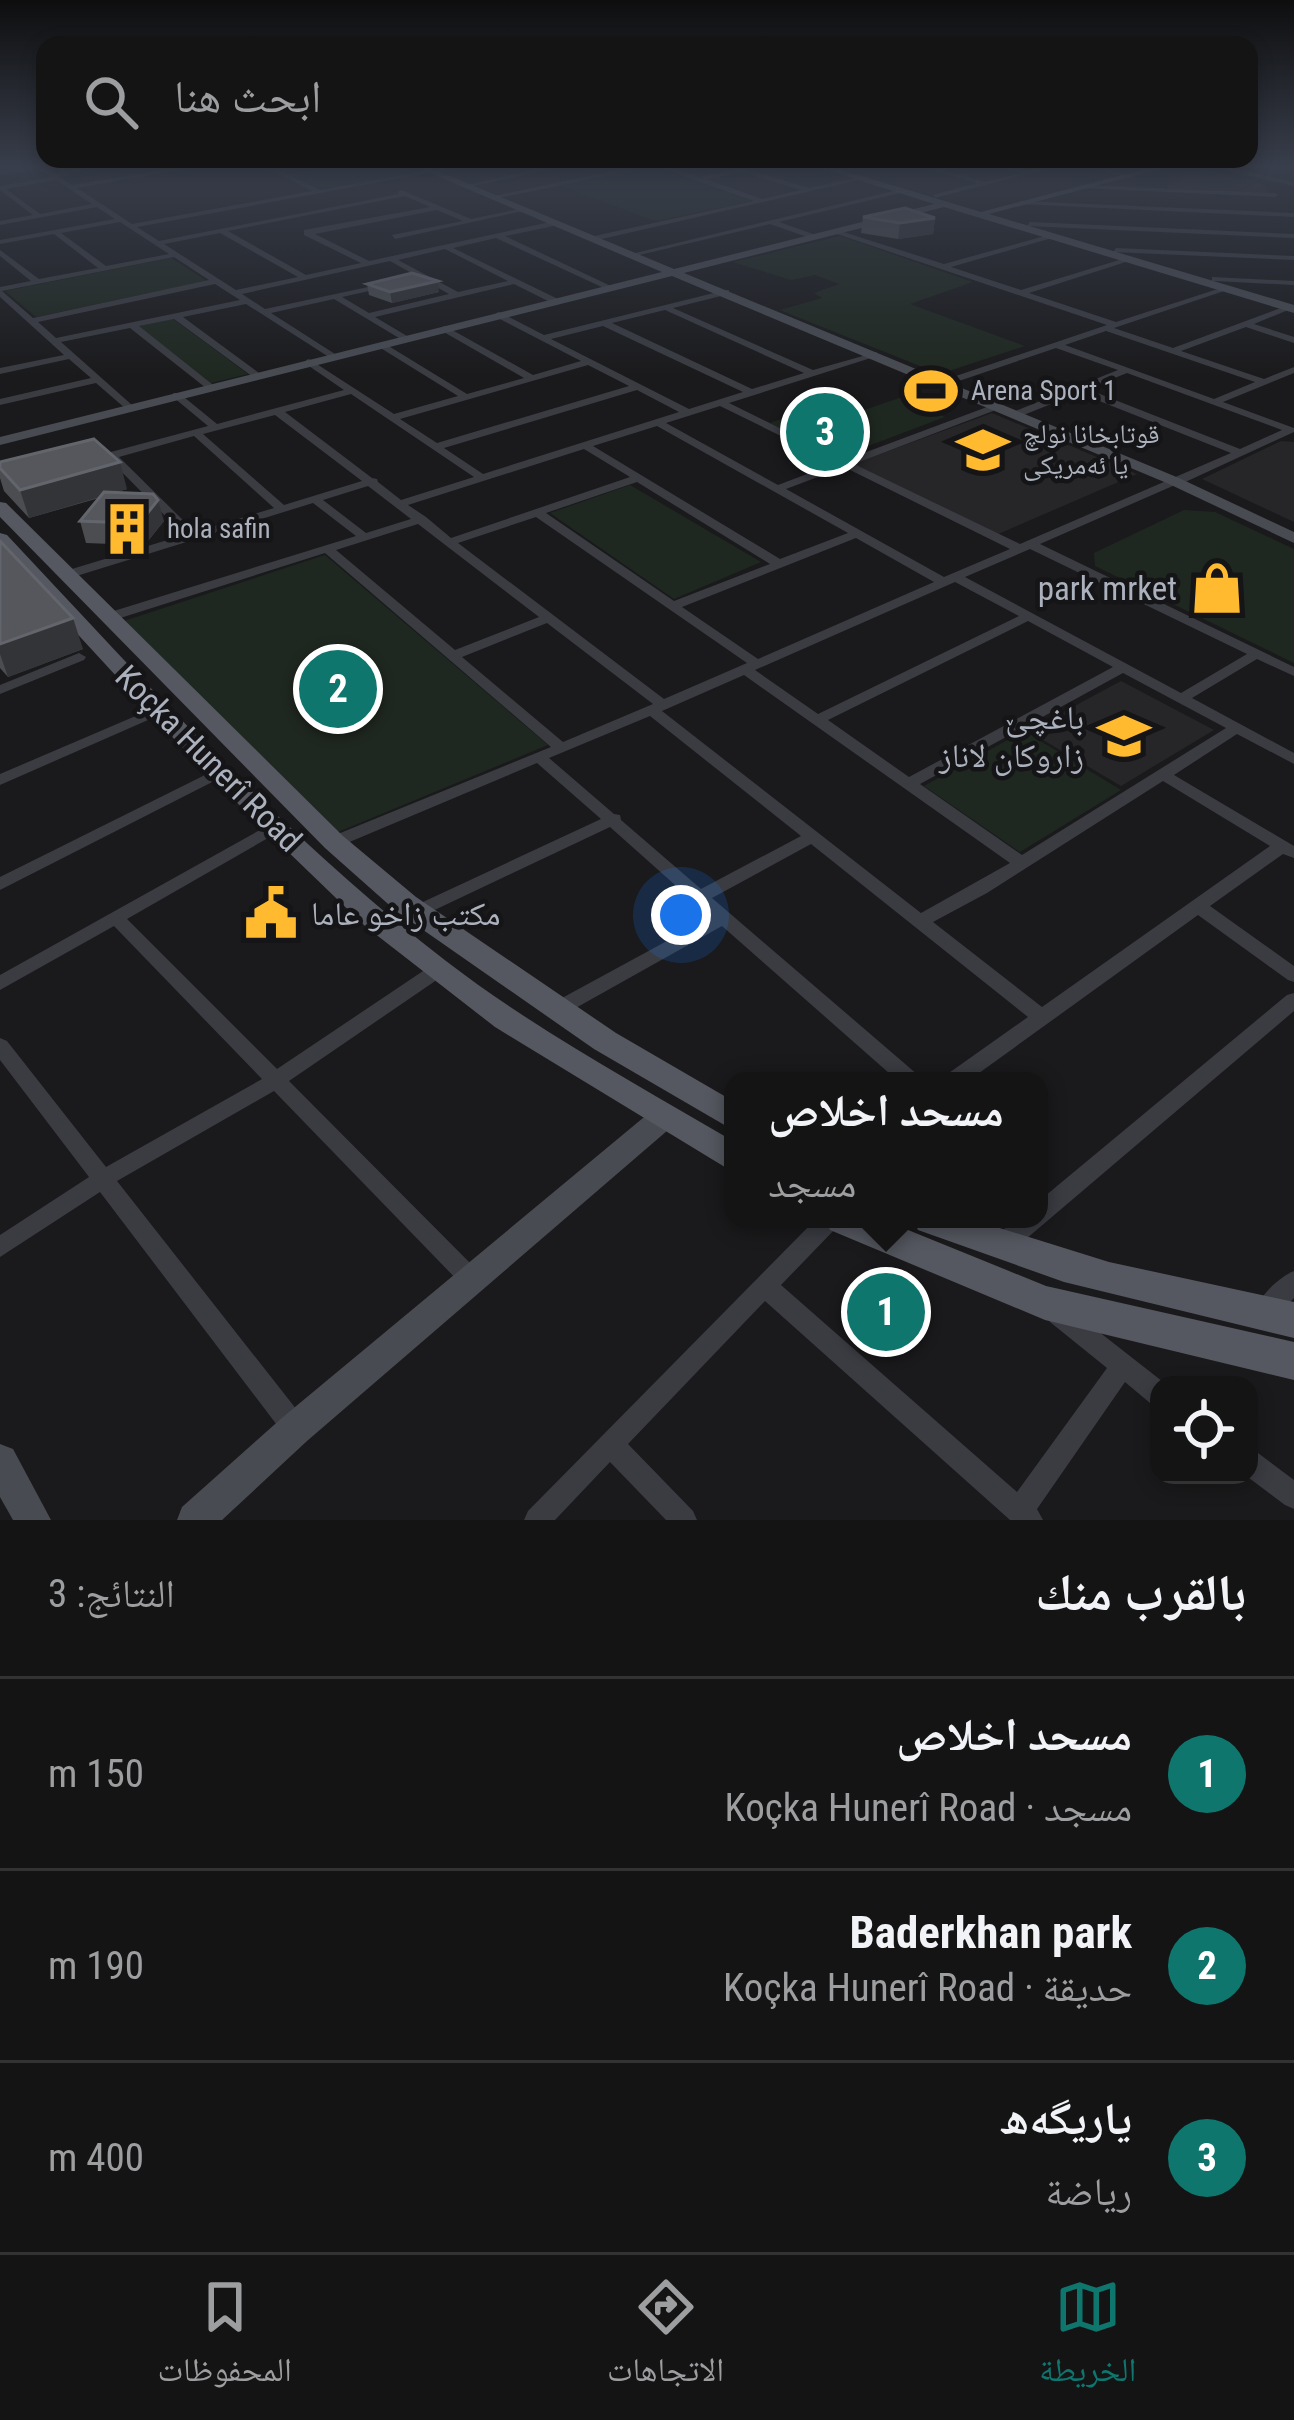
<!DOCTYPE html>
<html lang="ar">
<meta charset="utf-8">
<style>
body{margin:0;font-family:"Roboto Condensed","Noto Naskh Arabic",sans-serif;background:#212122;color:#f1f3f6;direction:rtl}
.controls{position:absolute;right:36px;bottom:36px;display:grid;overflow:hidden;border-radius:24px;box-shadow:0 6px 18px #0003}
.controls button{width:108px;height:108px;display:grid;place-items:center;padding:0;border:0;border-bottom:3px solid #333334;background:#141415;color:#f1f3f6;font:60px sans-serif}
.you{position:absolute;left:681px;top:915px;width:42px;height:42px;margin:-30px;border:9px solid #fff;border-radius:50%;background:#1a73e8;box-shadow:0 0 0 18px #1a73e833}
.badge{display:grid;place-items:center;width:78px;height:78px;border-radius:50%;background:#0f766e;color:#fff;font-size:39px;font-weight:700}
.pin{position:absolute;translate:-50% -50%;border:6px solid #fff;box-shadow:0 3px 12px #0006}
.popup{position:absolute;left:724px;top:1072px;width:324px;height:156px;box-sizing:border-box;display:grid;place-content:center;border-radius:24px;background:#141415;filter:drop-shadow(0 3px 9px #0005);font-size:39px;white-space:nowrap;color:#9d9ea0}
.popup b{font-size:45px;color:#f1f3f6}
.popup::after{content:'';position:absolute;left:50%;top:100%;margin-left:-24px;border:24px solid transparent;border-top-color:#141415}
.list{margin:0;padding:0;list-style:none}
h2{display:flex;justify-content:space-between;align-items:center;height:156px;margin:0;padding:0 48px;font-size:51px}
h2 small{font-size:39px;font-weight:400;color:#9d9ea0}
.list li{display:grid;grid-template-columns:78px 1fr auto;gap:36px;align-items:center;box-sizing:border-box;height:192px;padding:0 48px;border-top:3px solid #333334}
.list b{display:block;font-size:45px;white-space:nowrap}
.list p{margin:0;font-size:39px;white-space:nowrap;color:#9d9ea0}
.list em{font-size:39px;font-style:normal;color:#9d9ea0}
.icon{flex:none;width:66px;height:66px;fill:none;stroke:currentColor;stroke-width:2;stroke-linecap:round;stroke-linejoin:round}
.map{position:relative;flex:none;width:1294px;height:1520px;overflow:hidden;direction:ltr}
.search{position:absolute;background:#141415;box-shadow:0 6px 18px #0003;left:36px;right:36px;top:36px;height:132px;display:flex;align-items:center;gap:30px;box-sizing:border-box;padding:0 42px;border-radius:24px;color:#9d9ea0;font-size:45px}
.sheet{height:732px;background:#141415}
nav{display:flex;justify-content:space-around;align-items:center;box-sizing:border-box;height:168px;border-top:3px solid #333334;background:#141415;font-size:33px;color:#9d9ea0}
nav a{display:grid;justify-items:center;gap:6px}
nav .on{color:#0f766e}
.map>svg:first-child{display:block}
.built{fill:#262629}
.green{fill:#1f2820}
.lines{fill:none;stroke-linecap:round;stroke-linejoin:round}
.street{fill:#3a3c42;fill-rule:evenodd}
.secondary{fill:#484b52;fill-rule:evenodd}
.primary{fill:#565861;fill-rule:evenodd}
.wall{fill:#4b4d51}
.shaded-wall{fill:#333437}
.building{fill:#56575d;stroke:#63656c;stroke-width:3}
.labels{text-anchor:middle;stroke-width:9;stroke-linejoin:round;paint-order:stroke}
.far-poi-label{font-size:27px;fill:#abb1bd;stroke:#151517;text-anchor:start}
.poi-label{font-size:33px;fill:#abb1bd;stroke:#151517;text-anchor:end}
.street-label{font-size:33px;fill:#abb1bd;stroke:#151517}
</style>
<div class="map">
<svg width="1294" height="1520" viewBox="0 0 1294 1520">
<rect width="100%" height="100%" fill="#1a1a1c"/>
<!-- built -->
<g class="built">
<path d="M1202,168L1259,182L1269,193L1169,189L1167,186Z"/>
<path d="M992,413L1137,474L996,535L853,464Z"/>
<path d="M1281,441L1294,442V522L1202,479Z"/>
<path d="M1121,681L1214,730L1121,786L1028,731Z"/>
</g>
<!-- green -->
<g class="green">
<path d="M348,164H401L420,172L321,189L287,174Z"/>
<path d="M654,167L752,201L656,221L560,186Z"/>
<path d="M840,236L973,282L910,304L1025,346L940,374L780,310L822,298L814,293L839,284L815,275L791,280L733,262Z"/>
<path d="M171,258L207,281L36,317L5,291Z"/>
<path d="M173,319L248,374L211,383L138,326Z"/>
<path d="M899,398L945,417L839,457L770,423L810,409L835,420Z"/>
<path d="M630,485L761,562L674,599L550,513Z"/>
<path d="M1184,510L1215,512L1294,549V663L1095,566L1094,553Z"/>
<path d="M325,555L548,745L338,832L124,621Z"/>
<path d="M1024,731L1121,790L1020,852L924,786Z"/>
</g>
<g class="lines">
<!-- street -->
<g class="street">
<path d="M32,164H40L53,173L103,164H118L58,176L72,185L197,164H213L77,188L132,224L312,191L260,164H268L320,190L463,164H477L137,227L159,241L399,194L398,192L401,190L471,219L524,208L527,210L395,239L392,235L463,221L437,210L315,234L369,261L555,221L558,225L505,236L613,287L606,289L496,238L453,248L558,299V303H552L514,284L375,317L407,336L408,338L404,341L334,299L271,313L335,354V358L332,359L246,304L183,317L259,373V377H253L174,319L139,326L212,384V388H206L130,328L61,342L132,405V409H126L96,383L0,405V399L91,378L69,359L0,374V368L64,355L0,297V287L31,281L0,256V250L39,279L98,268L54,234L0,244V240L115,219L97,207L0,225V221L33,215L0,190V186L51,177L39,169L0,175V171L34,166ZM56,180L92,204L40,214L6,189ZM405,196L430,207L304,230V235L361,263L306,275L228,231ZM120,222L169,254L106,266L61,233ZM220,233L298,277L236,290L164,244ZM445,249L508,281L458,292L398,260ZM174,257L209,280L33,318L2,291ZM390,261L449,294L369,313L342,297L387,287V283L265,309L242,294ZM215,284L240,300L56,338L38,322Z"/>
<path d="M561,164H574L465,188L462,186Z"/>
<path d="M644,164H662L699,177L736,169L722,164L744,168L775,164L751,170L809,188L860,177L863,179L593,241L590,237L754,201L655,166L493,199L490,197ZM743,172L801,190L762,199L706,179Z"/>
<path d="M913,164H924L985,182L1021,173L995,164C1006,164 1015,169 1026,170C1039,171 1053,164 1067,164L935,198L933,195L977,183Z"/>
<path d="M1079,164H1090L1132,176L1129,178Z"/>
<path d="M1200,164H1212L1294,182V186Z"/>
<path d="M1081,185L1275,193L1278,195L1275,197L1079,188Z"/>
<path d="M902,189L904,192L779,222L816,235L813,239L770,224L631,257L627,255Z"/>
<path d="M1021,201L1294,213V217L1019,204Z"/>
<path d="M1030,222L1294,234V238L1027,226Z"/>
<path d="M834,229L944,264L1052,234V238L951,267L1021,290L1129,257V261L1029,293L1116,322L1227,286V290L1114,328L1173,348L1286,306L1293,308L1254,324L1294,337V343L1246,327L1181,351L1264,379L1294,367V373L1223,402L1294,428V432L1181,484L1175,485L1040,544L1294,667V676L1257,659L1192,698L1294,753V764L1237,734L1174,775L1294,846V858L1283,854L1210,906L1294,966V982L1288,980L1198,915L968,1081H943L946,1075L1028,1017L811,844L712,898L918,1075L921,1081H898L722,926L565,1014L558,1016L551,1014L549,1009L551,1004L711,917L610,827L422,916H410L407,912L410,908L601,819L537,763L340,846L334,847L326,842L328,838L551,747L325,553L114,620L109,621L103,617L104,614L356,536L313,503L70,578L66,579L60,575L62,572L184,535L109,459L94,463L89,460L107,453L208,426L173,397V393H179L217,424L344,390L306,364V360L309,359L394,414L458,396L379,347L378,345L382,342L467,394L524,378L442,331V327L445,326L533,375L581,361L496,317V313L499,312L544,335L726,290H729V294L673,308L813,370L877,352V356L729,403L845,460L995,404H1001V408L854,464L1020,544L1231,453L1079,393L1021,416H1013V412L1118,370L1056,348L947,385H941V381L1107,325L834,233ZM665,310L804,373L752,389L612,323ZM603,326L743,392L689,409L551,339ZM1106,331L1255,382L1214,399L1065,345ZM588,365L629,386L437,443L400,419ZM1127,373L1282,430L1240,449L1087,389ZM637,390L679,412L483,474L444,448ZM351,394L474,477L401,500L378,482L377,479L372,478L285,412ZM720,406L836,463L778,485L666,423ZM275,415L362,481L284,505L203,434ZM657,426L848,533L780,559L593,446ZM194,436L274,508L195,532L119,457ZM584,449L630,477L451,538L426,517L408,505ZM844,467L1010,549L944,577L786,489ZM637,482L770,564L674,601L546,513ZM368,486L411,519L366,533L323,500ZM536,517L747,663L664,699L458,543ZM418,524L539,617L455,650L336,550ZM856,538L934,582L758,659L682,607ZM1030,549L1247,654L1181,693L965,577ZM955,582L1019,616L818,714L755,670ZM1028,621L1113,667L909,777L828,720ZM547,623L653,704L563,742L462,657ZM1123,673L1226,728L1022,855L920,784ZM744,675L1010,863L921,913L662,711ZM650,716L801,836L701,889L621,820L620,815L614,814L549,758ZM1163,781L1270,846L1042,1007L933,922L987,893Z"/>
<path d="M1116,248L1294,256V260L1113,252Z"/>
<path d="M1212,277L1294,281V285L1215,281H1212Z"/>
<path d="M79,653L86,657L84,660L0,694V685Z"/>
<path d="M159,706L166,710L164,713L0,785V774Z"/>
<path d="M221,767L229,772L226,775L0,890V877Z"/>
<path d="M276,821L284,826L282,830L127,919L277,1069L432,965L438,963L444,965L447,970L444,975L289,1081L480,1273L483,1280L480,1287L472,1290L464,1287L274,1091L117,1181L304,1419L307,1428L304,1437L295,1440L286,1437L100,1192L0,1257V1235L89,1177L0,1060V1038L7,1041L106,1167L262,1079L114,926L0,990V975Z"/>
<path d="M1294,993V1011L1012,1251L1004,1254L996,1251L993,1244C1002,1224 1019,1219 1039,1219V1201L1287,995Z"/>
<path d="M816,1219H841L838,1226L781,1285L1017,1492L1107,1368L1050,1322L1046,1314L1050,1306L1058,1303L1066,1306L1167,1385H1159V1406L1150,1403L1125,1382L1037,1509L1043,1520H1010L765,1301L628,1444L693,1511L697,1520H666L610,1462L555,1520H524L528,1511Z"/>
<path d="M1294,1271V1298L1274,1318L1266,1321L1258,1318L1254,1310C1261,1295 1279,1277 1294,1271Z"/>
<path d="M1249,1449L1258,1453L1294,1480V1509L1285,1505L1245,1475H1249Z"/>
</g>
<!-- secondary -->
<g class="secondary">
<path d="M409,164H421L674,269L934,204L808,164H822L981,212L1164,164H1179L989,214L1294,305V313L944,207L684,273L1179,478L1294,532V543L1169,484L672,276L0,445V437L662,272Z"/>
<path d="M665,1104L675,1108L679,1116L675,1124L307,1441L222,1520H177L182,1507L283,1417L655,1108Z"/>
<path d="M0,1444L13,1449L51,1520H13L0,1497Z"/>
</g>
<!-- primary -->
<g class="primary">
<path d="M0,502L6,503L343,836L416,897L616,1033L733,1101V1130L594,1049L396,911L325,848L0,517Z"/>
<path d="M0,533L7,535C146,683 284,837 446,961C536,1030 636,1084 733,1141V1172L495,1027L365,926L200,767L0,550Z"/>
<path d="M825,1219H881L1046,1286L1294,1342V1380L1045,1320L830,1230Z"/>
<path d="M913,1219H971L1109,1262L1294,1302V1338L1064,1282L918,1230Z"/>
</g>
</g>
<!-- wall -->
<g class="wall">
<path d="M863,217L935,218L933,234L898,239L861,233Z"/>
<path d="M367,284L439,292L392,303L369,295Z"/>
<path d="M0,462L127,489L117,492L164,521L148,541L136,545L86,543L80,521L99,498L29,518L4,491L0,478Z"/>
<path d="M0,541L83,649L8,677L0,668Z"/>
</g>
<!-- shaded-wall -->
<g class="shaded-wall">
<path d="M935,218L933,234L898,239L900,223Z"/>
<path d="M438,281L439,292L392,303L390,292Z"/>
<path d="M120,462L127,489L29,518L20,490Z"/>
<path d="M158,500L164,521L148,541L136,545L130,523Z"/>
<path d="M73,618L83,649L8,677L0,654V644Z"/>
</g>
<!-- building -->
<g class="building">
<path d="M905,208L935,218L900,223L863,217Z"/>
<path d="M412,273L438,281L390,292L367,284Z"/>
<path d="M94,439L120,462L20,490L0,468V462Z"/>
<path d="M104,492L153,494L158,500L142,520L130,523L80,521Z"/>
<path d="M0,541L73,618L0,644Z"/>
</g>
<!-- sky -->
<linearGradient id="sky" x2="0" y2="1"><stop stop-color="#0e0e0f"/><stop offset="0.44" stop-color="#383e4b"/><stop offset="1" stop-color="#383e4b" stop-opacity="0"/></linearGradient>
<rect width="1294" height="377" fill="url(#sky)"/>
<!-- icons -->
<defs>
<g id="stadium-bare" transform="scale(4.14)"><path d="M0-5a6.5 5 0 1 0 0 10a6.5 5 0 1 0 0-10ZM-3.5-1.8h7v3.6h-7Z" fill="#ffba2f" stroke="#151517" stroke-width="2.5" paint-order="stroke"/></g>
<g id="school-bare" transform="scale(4.14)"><path d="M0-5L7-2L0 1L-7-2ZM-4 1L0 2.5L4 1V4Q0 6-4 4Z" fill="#ffba2f" stroke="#151517" stroke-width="2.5" paint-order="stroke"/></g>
<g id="building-bare" transform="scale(4.14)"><path d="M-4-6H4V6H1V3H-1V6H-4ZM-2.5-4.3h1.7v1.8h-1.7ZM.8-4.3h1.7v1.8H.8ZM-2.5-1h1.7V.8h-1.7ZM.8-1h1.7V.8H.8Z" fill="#ffba2f" stroke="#151517" stroke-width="2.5" paint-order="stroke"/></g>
<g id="shop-bare" transform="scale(4.14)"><path d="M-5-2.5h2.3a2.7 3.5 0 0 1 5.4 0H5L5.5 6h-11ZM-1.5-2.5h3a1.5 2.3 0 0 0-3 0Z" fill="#ffba2f" stroke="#151517" stroke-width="2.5" paint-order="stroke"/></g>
<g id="civic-bare" transform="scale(4.14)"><path d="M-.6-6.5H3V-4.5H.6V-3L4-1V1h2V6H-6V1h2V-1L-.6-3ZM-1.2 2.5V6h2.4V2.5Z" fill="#ffba2f" stroke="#151517" stroke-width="2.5" paint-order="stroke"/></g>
</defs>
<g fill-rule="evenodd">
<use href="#stadium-bare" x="931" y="391"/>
<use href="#school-bare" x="983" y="450"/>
<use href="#building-bare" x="127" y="529"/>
<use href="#shop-bare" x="1217" y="588"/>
<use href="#school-bare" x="1124" y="736"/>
<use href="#civic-bare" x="271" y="913"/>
</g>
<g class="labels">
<!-- far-poi labels -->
<g class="far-poi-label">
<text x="971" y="400">Arena Sport 1</text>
<text x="1023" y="443">قوتابخانا نولچ<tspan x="1023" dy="31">يا ئەمريكى</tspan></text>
<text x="167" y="538">hola safin</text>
</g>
<!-- poi labels -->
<g class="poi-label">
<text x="1177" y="600">park mrket</text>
<text x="1084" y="729">باغچێ<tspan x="1084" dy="38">زاروكان لاناز</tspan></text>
<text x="311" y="925" text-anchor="start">مكتب زاخو عاما</text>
</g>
<!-- street labels -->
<g class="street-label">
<text transform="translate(209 758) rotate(45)" y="12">Koçka Hunerî Road</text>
</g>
</g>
</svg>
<div class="controls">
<button><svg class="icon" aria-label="locate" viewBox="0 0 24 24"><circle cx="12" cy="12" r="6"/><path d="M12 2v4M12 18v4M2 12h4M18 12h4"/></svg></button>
</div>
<div class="you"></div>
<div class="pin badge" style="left:886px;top:1312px">1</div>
<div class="popup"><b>مسحد اخلاص</b>مسجد</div>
<div class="pin badge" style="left:338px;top:689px">2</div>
<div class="pin badge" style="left:825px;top:432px">3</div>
<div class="search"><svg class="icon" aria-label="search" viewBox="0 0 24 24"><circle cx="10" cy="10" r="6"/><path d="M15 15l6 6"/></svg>ابحث هنا</div>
</div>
<section class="sheet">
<h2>بالقرب منك<small>النتائج: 3</small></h2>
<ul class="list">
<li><span class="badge">1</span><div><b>مسحد اخلاص</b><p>مسجد · Koçka Hunerî Road</p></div><em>150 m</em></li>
<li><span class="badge">2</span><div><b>Baderkhan park</b><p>حديقة · Koçka Hunerî Road</p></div><em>190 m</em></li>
<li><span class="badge">3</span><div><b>یاریگه‌ه</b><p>رياضة</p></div><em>400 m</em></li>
</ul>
</section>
<nav>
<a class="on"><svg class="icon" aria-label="map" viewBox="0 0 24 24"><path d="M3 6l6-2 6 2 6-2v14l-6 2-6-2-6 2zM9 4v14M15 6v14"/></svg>الخريطة</a>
<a><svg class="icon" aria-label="directions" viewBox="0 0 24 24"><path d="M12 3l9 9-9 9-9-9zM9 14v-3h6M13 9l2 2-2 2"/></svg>الاتجاهات</a>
<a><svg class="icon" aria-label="saved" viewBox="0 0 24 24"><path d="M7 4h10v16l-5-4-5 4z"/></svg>المحفوظات</a>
</nav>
